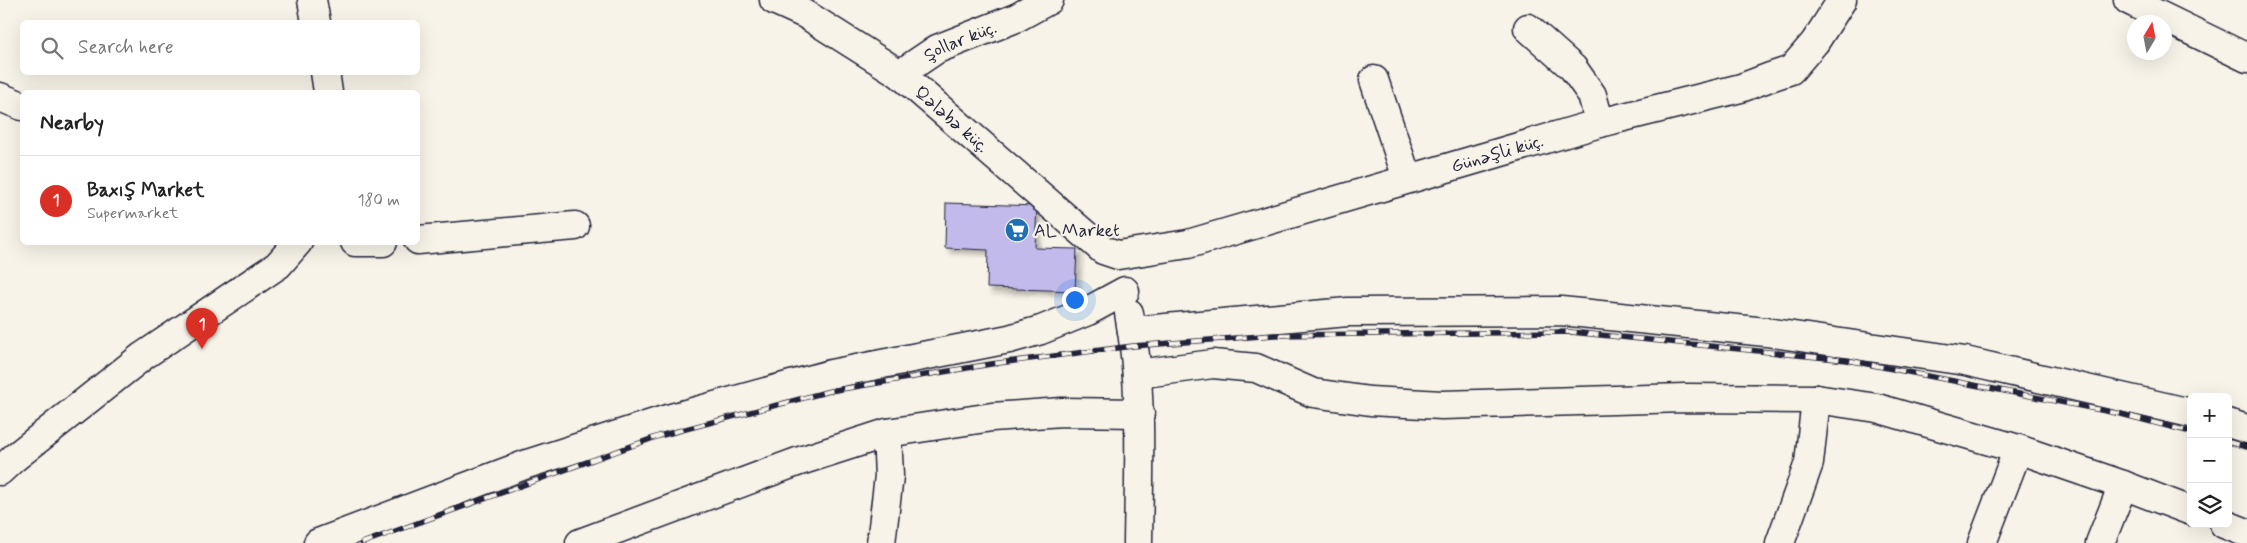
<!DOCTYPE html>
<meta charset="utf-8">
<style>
body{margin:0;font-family:Mynerve,sans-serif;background:#f6f6f6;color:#222}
.controls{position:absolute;right:15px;bottom:15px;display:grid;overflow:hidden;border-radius:8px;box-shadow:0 5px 20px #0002}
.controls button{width:45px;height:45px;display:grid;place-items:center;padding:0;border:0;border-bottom:1px solid #e0e0e0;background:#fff;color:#222;font:25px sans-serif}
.compass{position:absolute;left:2127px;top:15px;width:45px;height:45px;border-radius:50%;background:#fff;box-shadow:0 5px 20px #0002;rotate:10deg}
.you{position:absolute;left:1074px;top:299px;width:18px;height:18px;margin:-12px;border:4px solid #fff;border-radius:50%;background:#1a73e8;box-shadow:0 0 0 8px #1a73e833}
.badge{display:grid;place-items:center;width:32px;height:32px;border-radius:50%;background:#d93025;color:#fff;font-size:16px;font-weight:700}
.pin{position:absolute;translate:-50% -41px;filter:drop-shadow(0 1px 2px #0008)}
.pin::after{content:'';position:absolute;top:26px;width:18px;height:15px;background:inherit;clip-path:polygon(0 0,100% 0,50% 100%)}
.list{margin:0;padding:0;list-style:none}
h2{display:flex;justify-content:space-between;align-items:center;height:65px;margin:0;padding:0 20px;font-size:21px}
h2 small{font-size:16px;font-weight:400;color:#767676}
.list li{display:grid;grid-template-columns:32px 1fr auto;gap:15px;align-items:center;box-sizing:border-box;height:90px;padding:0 20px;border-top:1px solid #e0e0e0}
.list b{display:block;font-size:19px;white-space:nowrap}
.list p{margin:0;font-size:16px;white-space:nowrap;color:#767676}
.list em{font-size:16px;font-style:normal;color:#767676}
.icon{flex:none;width:28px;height:28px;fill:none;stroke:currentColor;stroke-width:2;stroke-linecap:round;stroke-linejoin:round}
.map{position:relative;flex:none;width:2247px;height:543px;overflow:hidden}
.search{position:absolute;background:#fff;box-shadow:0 5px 20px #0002;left:20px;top:20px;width:400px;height:55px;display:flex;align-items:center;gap:12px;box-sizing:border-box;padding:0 18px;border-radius:8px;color:#767676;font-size:19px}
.panel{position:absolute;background:#fff;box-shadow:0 5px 20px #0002;left:20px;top:90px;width:400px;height:155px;border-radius:8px}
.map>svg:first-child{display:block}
.building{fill:#c1baeb;stroke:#22223b;filter:url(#shadow)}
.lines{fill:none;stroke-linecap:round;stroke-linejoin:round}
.minor-casing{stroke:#22223b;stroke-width:31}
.minor{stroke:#f7f3e8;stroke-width:28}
.rail-casing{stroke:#22223b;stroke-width:5.5}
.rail{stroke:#f7f3e8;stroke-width:4;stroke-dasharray:11;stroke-linecap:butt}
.labels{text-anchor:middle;stroke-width:4.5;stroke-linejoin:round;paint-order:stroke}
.street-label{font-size:18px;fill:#22223b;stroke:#f7f3e8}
.poi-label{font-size:18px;fill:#22223b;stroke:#f7f3e8;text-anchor:start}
</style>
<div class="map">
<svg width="2247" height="543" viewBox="0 0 2247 543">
<defs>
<filter id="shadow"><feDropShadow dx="4.5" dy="4.5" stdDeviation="2.5" flood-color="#0004"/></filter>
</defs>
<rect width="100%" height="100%" fill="#f7f3e8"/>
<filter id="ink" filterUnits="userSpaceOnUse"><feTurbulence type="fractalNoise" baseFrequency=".02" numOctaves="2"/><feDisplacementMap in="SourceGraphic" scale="10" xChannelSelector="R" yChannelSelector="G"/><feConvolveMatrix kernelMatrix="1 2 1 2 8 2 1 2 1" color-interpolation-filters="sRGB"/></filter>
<g filter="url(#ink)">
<!-- building -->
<path class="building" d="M946,203L1037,206L1035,248L1077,249L1075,291L987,288L988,250L945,248Z"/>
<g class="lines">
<!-- minor casing -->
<g class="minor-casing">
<g id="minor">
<path d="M312,0L316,22"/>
<path id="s1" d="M774,0L805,14L900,74L1103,250L1118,255L1188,244L1600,123L1741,88L1770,77L1791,70L1815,42L1842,0"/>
<path d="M2128,0L2247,58"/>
<path d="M1528,28L1573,68L1592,95L1600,123"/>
<path d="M325,72L328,92"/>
<path id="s2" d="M900,74L937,49L1016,18L1049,0"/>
<path d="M1374,80L1407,178"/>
<path d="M0,97L22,106"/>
<path d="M418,240L575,226"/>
<path d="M355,242H383"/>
<path d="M1129,313C1143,389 1139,466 1138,543"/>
<path d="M1132,331L1348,312L1561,311L1766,332L1965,361L2191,413"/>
<path d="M1137,374L1213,364L1256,368L1313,393L1370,401L1442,405L1685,398L1816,399L1877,408L2018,449L2123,485L2191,511"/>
<path d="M2228,423L2247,429"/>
<path d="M0,471L14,458L143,356L278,265L298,242"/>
<path d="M2224,524L2247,533"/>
<path d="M318,543L527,464L664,420L831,374L1009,339L1041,330L1088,311L1125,291"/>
<path d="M580,543L797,462L887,433L992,417L1062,412L1140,413"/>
<path d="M881,543L889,476L887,433"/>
<path d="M1780,543L1809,463L1816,399"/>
<path d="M1982,543L2018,449"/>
<path d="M2100,543L2123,485"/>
</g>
</g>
<!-- minor -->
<use href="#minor" class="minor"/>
<!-- rail casing -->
<g class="rail-casing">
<g id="rail">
<path d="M2228,442L2247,447"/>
<path d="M362,543L659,436L830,391L991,364L1133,346L1274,335L1571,332L1847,360L2121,414L2191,432"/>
</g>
</g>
<!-- rail -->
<use href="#rail" class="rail"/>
</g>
</g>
<!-- icons -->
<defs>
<g id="supermarket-disc" transform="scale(1.25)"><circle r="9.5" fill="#1f6fb2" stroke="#f7f3e8"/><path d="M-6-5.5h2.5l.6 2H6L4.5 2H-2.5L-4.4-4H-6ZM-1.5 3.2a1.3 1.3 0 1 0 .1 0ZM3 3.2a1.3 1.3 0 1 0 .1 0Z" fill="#fff"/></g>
</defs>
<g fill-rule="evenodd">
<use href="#supermarket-disc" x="1017" y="230"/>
</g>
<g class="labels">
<!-- street labels -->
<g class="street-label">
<text dy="6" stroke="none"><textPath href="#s2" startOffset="69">Şollar küç.</textPath></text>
<text dy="6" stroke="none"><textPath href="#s1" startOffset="215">Qələbə küç.</textPath></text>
<text dy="6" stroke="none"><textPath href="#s1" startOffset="824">Günəşli küç.</textPath></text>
</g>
<!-- poi labels -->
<g class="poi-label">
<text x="1034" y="236">AL Market</text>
</g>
</g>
</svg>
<div class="controls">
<button>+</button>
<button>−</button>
<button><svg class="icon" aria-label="layers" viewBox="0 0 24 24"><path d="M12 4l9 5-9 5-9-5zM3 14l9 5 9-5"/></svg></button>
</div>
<svg class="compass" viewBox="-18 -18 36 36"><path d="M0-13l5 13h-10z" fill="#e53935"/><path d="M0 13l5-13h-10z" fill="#767676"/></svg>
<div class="you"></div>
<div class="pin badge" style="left:202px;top:349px">1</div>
<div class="search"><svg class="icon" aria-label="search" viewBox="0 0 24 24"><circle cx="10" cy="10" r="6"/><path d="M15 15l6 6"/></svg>Search here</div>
<section class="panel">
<h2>Nearby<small></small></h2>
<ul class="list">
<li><span class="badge">1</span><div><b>Baxış Market</b><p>Supermarket</p></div><em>180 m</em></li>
</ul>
</section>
</div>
